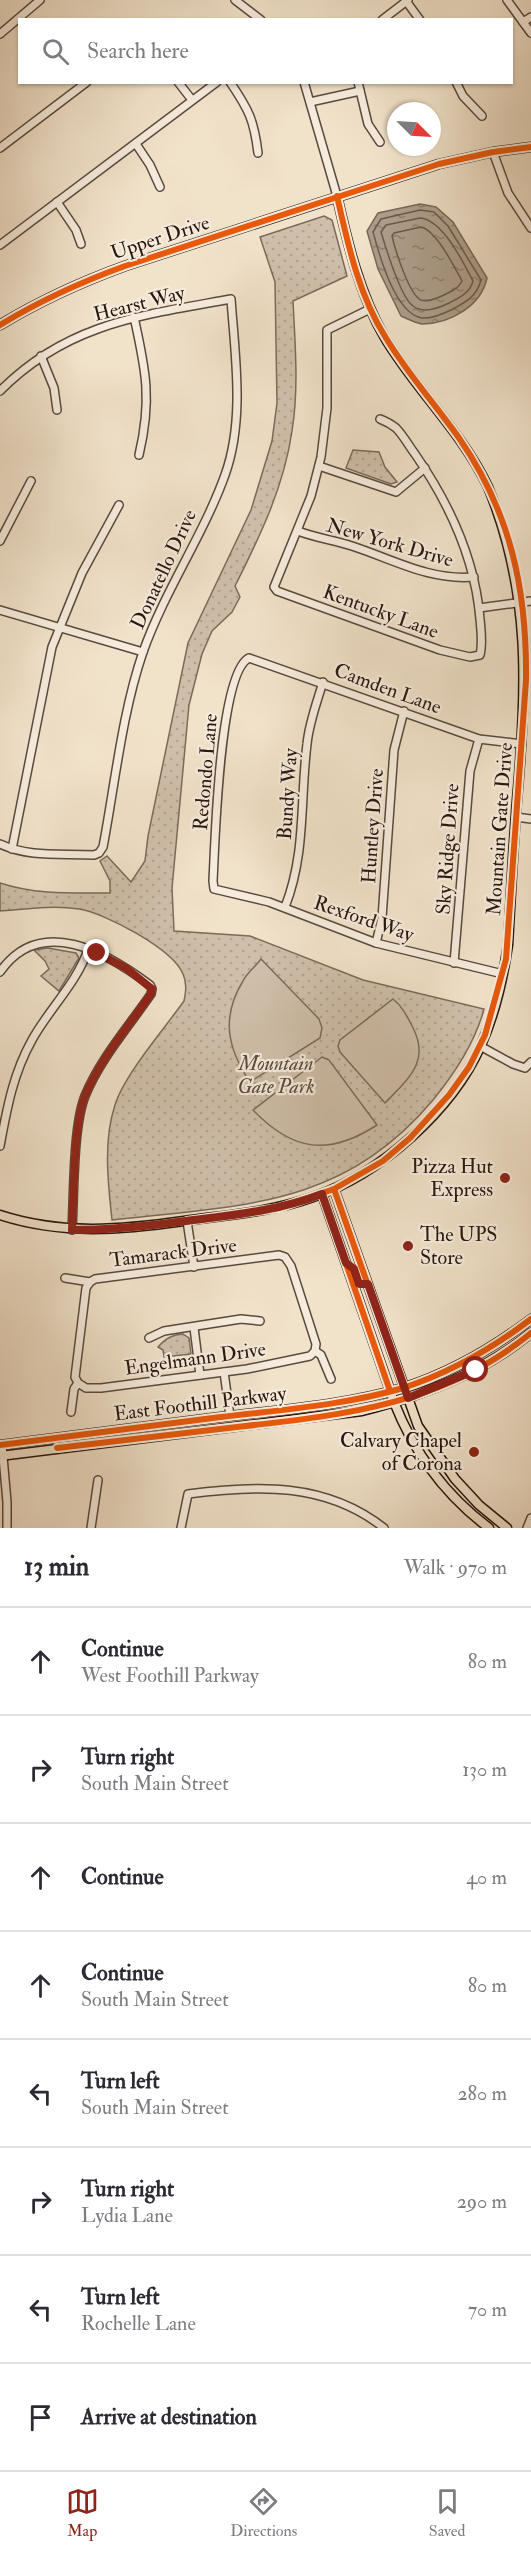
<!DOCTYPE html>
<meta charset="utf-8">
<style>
body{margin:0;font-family:"IM FELL Double Pica",serif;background:#f7f7f7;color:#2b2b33}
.compass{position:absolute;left:387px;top:102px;width:54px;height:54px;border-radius:50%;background:#fff;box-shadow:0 2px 4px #0004;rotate:114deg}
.stop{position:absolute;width:18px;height:18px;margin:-14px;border:4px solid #8f2418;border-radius:50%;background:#fff}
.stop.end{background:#8f2418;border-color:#fff;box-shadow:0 2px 6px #0008}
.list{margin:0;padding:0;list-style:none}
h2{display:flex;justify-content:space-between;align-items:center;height:78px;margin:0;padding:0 24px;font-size:26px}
h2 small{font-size:20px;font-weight:400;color:#7c7c81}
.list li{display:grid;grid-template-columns:39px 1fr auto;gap:18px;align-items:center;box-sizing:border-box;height:108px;padding:0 24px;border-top:2px solid #e1e1e2}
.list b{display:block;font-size:22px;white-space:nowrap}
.list p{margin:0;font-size:20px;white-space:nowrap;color:#7c7c81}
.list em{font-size:20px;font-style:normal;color:#7c7c81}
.icon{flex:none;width:33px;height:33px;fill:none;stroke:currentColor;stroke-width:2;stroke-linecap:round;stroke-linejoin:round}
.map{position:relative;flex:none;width:531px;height:1528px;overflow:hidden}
.search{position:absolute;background:#fff;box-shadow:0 2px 4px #0004;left:18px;right:18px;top:18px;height:66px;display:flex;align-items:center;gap:15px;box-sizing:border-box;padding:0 21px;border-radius:0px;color:#7c7c81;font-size:22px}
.sheet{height:942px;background:#fff}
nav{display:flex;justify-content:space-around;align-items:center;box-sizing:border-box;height:84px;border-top:2px solid #e1e1e2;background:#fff;font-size:16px;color:#7c7c81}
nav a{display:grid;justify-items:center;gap:3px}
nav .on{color:#8f2418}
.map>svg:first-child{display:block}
.park{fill:url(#park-dots);stroke:#7c6a5c;stroke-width:1.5}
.garden{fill:#cfbfaa;stroke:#7c6a5c;stroke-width:1.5}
.water{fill:url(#water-ripples);stroke:#786758;stroke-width:1.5}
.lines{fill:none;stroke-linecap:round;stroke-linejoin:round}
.shore{stroke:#6a5a4c;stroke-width:1.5}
.minor-casing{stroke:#5a493d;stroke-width:10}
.major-casing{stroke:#28160e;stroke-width:11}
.minor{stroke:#f6ecdd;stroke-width:7}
.major{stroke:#f1e2ca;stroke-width:8}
.cycleway-casing{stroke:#f6ecdd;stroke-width:10}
.cycleway{stroke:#e8590c;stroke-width:6}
.route{stroke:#8f2418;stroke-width:8}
.poi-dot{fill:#8f2418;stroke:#f6ecdd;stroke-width:2}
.labels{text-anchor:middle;stroke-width:4.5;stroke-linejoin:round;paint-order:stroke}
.street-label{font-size:20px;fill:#28160e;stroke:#f6ecdd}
.park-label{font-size:20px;font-style:italic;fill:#5a493d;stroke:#f6ecdd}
.poi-label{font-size:20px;fill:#28160e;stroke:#f6ecdd;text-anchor:end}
</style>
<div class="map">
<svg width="531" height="1528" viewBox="0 0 531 1528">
<defs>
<pattern id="park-dots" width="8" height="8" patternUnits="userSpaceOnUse" patternTransform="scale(1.5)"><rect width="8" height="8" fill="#cfbfaa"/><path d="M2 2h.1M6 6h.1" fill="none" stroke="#b2a391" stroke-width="1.8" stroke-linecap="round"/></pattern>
<pattern id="water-ripples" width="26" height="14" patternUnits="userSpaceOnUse" patternTransform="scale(1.5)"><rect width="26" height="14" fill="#ad9d8a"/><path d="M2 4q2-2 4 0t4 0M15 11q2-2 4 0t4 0" fill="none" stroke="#8d7f6f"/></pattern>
</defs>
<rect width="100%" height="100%" fill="#f1e2ca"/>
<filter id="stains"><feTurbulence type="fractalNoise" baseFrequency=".00333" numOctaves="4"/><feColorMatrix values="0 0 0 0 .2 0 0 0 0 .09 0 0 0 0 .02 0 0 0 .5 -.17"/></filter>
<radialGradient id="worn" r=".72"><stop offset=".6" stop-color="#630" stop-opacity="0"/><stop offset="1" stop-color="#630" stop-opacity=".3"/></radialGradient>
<!-- park -->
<g class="park">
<path d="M324,216L332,220L347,276L293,301C295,344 299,388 292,431C284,487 260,536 235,586L240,597L232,612L212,631L202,654L189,705L172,888L174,931L250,936L363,980L484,1009C475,1043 455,1073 433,1100C342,1208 242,1205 112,1220C108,1183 103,1141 115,1105C124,1075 165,1028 184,1001C186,991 187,983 183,974C173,949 105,913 79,909C53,905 26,909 0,911V883C36,895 73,893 110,893V881L100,861L107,856L131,882L145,861L148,836L188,643L251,510L272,441L277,403L275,282L260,237Z"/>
<path d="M353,450L379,452L385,467L397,482L391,484L346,468Z"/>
<path d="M48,948L76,953L79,958L59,991L41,976L49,969L45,961L34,950Z"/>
<path d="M183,1334L189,1338L191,1354L164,1357L163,1350L158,1347C166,1338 172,1335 183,1334Z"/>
</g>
<!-- garden -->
<g class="garden">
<path d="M261,959L319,1019L322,1028L320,1038L250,1082C227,1048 221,1017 243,981C247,973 255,967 261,959Z"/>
<path d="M393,999C402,1006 407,1016 412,1026C431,1061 409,1078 385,1103L340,1052L338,1046L340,1040Z"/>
<path d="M322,1057L329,1060L377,1125C329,1156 293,1152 253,1110Z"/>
</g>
<!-- water -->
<path class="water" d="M420,204L436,207L453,222L487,278C481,306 451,323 423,324C417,324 408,319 401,316L378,269L367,231L378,213Z"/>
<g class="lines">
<!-- shore -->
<g class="shore">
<path d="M420,210L434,212L448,226L481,280C477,296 466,302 453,309C445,313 431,319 422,318C395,314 379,254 373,232L381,219Z"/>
<path d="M420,218C443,220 463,262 473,281C470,293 459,298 449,303C439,308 423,314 413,306C400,297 386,248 381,232L386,225Z"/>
<path d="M421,227C436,230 455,268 462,281C458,289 452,291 444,295C438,298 427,302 421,300C409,295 395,249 392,236L394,233Z"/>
</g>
<!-- minor casing -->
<g class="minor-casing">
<g id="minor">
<path d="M235,0L261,20"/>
<path d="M507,0L531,33"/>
<path d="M406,1L420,20"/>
<path d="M382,20L408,0"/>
<path d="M523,22L531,17"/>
<path d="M0,34L40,0"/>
<path d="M178,82L192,100"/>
<path d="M230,82C249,110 254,120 258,153"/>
<path d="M304,82L337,196"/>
<path d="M358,82L368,124L380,142"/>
<path d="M456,82L463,96L482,116"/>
<path d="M310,102L360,91"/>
<path d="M136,144L150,165L160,187"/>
<path d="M0,148L87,82"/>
<path d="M493,152L508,193L531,228"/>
<path d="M57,202L76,230L81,244"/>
<path d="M0,245L217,82"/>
<path d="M370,309L327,330V408L321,457L311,496L274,587L277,591L440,650L470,657L480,655C483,643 481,631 480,619C475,558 449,503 415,454C409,446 403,435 396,428C391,424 385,421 380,419"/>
<path d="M134,317C146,371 152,400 139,455"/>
<path d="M41,356L54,388L57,410"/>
<path d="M0,391C67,323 143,315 231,299C235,356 245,419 225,475C203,536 165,590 143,652C122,713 115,784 103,847L99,853L94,855C62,853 30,858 0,844"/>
<path d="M319,466L396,492L425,468"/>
<path d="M298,531C316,538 334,540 352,546C392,559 430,581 474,577"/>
<path d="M0,541L31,481"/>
<path d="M479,608L531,601"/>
<path d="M0,610L143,652"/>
<path d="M516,817L531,819"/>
<path d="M12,849L52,647L82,573L119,505"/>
<path d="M285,907C306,854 300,800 307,744C309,723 317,702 323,682"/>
<path d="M376,943L382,918L394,750L404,711"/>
<path d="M454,963L470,771L479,739"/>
<path d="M0,972C40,914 106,952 150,985L152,989L151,994C129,1026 100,1059 85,1096C73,1126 74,1195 72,1230"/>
<path d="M503,974L376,943L269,902L214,889L213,881C215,845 219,673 249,658L479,739L522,744"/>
<path d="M480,1046L513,1064L525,1068L531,1062"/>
<path d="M0,1146C7,1108 13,1074 32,1040C49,1009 76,984 88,950"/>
<path d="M187,1221L194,1267"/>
<path d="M65,1278L90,1282L95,1279L279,1255L285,1257L291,1266L316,1344L315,1351L321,1355L331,1379"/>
<path d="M194,1328L200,1375"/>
<path d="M149,1338L164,1331L241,1319L260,1321"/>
<path d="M224,1372L230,1416"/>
<path d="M78,1383L86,1388H101L247,1369L310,1356L315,1351"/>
<path d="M71,1412L74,1389L78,1383L75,1377L86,1288L90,1282"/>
<path d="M2,1445L7,1502V1528"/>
<path d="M91,1528L98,1480"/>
<path d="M181,1528L188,1494C257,1485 326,1482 384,1528"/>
<path d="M527,1528L531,1518"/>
</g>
</g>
<!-- major casing -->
<g class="major-casing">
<g id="major">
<path d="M0,325C41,300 81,282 125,266L439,164L493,152L531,147"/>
<path d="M334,1189L418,1426L455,1479L479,1505L507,1528"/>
<path d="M322,1194L394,1402C414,1453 445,1495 489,1528"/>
<path d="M0,1215C62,1235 121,1230 184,1221C227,1215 272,1212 313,1197C380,1174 452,1111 481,1045C495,1014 503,979 508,945C511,896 513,848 517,800C527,689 531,591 488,487C462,432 416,390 385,338C360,295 348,245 337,196"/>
<path d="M0,1445C71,1436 142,1427 213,1418C276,1410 342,1406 403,1388C449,1373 493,1348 531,1319"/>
<path d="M0,1456L362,1411C423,1395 481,1374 531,1333"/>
</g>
</g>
<!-- minor -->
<use href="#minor" class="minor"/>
<!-- major -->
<use href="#major" class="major"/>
<!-- cycleway casing -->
<g class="cycleway-casing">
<g id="cycleway">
<path d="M0,325C41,300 81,282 125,266L439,164L493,152L531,147"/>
<path d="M334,1189L404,1387"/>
<path d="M322,1194L390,1391"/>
<path d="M187,1221L279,1208L334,1189L383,1161L410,1138L449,1095L469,1067L485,1035L506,959L526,680C527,590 511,513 459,438C435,404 407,373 386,338C359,296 348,245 337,196"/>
<path d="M0,1445C71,1436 142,1427 213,1418C276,1410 342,1406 403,1388C449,1373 493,1348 531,1319"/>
<path d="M57,1448C117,1441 177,1434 237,1427C345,1415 443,1405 531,1333"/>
</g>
</g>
<!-- cycleway -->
<use href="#cycleway" class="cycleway"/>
</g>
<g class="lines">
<!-- route -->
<path class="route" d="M97,953L126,968L152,989L151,994C129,1026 100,1059 85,1096C73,1126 74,1195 72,1230C111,1230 148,1226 186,1221C232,1215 278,1211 322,1194L346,1263L354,1269L359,1284H368L408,1398L476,1370"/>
</g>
<!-- markers -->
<g class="poi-dot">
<circle cx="505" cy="1178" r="6"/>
<circle cx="408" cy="1246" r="6"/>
<circle cx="474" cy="1452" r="6"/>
</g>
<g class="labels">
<!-- street labels -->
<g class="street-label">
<text transform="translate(160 237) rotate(-18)" y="7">Upper Drive</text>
<text transform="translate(139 303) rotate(-14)" y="7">Hearst Way</text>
<text transform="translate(390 542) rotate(16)" y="7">New York Drive</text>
<text transform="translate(163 569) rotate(-65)" y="7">Donatello Drive</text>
<text transform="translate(381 611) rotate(20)" y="7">Kentucky Lane</text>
<text transform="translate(388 688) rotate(20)" y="7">Camden Lane</text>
<text transform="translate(205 772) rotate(-85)" y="7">Redondo Lane</text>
<text transform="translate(287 794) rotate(-86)" y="7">Bundy Way</text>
<text transform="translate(372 826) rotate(-86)" y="7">Huntley Drive</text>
<text transform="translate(499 829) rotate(-86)" y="7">Mountain Gate Drive</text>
<text transform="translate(447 849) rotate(-86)" y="7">Sky Ridge Drive</text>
<text transform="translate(364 918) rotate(19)" y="7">Rexford Way</text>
<text transform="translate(173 1252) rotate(-7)" y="7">Tamarack Drive</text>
<text transform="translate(195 1358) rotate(-8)" y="7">Engelmann Drive</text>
<text transform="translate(200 1403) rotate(-7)" y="7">East Foothill Parkway</text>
</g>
<!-- park labels -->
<g class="park-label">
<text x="276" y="1070">Mountain<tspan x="276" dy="23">Gate Park</tspan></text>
</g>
<!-- poi labels -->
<g class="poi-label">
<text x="493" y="1173">Pizza Hut<tspan x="493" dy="23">Express</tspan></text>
<text x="420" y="1241" text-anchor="start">The UPS<tspan x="420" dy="23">Store</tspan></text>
<text x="462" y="1447">Calvary Chapel<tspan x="462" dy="23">of Corona</tspan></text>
</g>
</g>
<rect width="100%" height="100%" filter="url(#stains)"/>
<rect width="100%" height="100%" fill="url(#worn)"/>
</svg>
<svg class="compass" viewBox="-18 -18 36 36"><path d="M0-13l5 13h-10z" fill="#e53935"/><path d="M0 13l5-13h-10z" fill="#7c7c81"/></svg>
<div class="stop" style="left:476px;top:1370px"></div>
<div class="stop end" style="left:97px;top:953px"></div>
<div class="search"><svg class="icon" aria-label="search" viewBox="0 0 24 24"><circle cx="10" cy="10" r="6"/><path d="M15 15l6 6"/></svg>Search here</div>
</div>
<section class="sheet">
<h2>13 min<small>Walk · 970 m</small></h2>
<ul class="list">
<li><svg class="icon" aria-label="ahead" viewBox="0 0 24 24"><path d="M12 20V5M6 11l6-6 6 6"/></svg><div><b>Continue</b><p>West Foothill Parkway</p></div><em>80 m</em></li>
<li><svg class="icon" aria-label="right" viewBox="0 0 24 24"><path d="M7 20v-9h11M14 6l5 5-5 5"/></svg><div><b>Turn right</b><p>South Main Street</p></div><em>130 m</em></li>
<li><svg class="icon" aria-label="ahead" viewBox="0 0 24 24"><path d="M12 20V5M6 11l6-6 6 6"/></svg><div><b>Continue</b></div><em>40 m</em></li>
<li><svg class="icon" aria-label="ahead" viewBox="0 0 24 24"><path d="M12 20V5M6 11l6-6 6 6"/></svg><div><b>Continue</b><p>South Main Street</p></div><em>80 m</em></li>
<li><svg class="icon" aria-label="left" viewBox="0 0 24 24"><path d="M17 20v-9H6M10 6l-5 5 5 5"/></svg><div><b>Turn left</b><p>South Main Street</p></div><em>280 m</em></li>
<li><svg class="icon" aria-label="right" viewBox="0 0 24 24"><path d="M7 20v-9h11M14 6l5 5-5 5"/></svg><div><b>Turn right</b><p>Lydia Lane</p></div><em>290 m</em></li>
<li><svg class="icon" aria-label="left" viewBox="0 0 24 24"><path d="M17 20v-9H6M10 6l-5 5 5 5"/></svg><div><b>Turn left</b><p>Rochelle Lane</p></div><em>70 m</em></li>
<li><svg class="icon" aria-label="arrive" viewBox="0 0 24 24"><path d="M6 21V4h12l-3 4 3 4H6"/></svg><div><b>Arrive at destination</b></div></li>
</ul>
</section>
<nav>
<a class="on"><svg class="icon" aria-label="map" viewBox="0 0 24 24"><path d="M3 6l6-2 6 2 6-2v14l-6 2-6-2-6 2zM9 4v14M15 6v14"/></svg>Map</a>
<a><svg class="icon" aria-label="directions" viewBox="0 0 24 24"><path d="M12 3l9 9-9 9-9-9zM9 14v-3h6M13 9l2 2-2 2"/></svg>Directions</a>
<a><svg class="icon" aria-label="saved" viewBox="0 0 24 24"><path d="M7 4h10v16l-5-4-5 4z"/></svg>Saved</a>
</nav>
